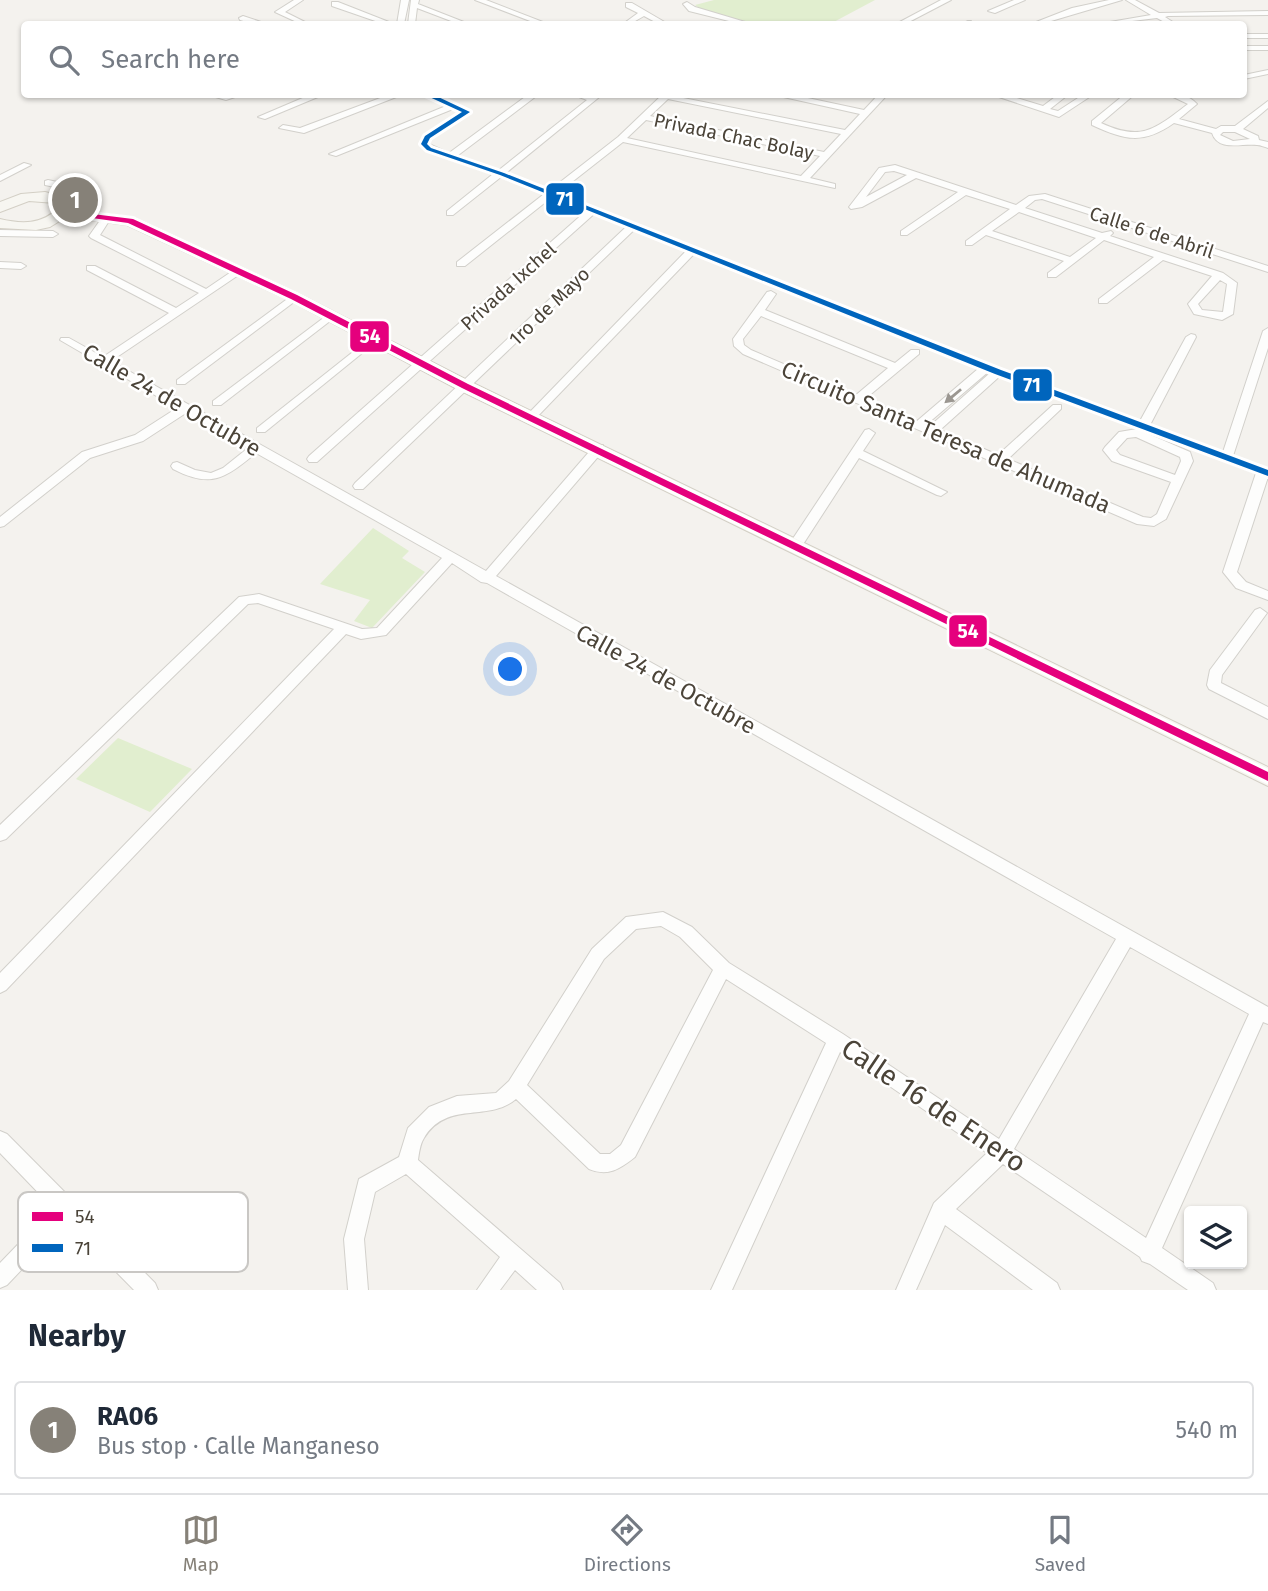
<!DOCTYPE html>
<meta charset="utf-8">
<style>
body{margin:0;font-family:"Fira Sans",sans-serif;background:#f6f6f7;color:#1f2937}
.controls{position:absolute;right:21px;bottom:21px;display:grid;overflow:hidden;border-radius:7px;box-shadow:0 2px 5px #0004}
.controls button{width:63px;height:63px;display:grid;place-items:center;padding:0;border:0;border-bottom:2px solid #e0e1e3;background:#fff;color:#1f2937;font:35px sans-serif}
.you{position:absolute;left:511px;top:670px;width:24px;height:24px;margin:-18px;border:5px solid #fff;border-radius:50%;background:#1a73e8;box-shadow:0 0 0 10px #1a73e833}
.badge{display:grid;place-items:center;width:46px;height:46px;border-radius:50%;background:#868178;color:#fff;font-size:23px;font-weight:700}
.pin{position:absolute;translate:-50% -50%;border:4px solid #fff;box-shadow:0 2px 7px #0006}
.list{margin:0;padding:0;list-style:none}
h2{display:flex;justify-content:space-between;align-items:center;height:91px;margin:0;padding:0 28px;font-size:30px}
h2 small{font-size:23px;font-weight:400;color:#747a83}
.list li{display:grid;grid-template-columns:46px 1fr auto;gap:21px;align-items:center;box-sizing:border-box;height:98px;margin:0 14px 14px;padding:0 14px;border:2px solid #e0e1e3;border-radius:7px}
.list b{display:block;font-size:26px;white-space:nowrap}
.list p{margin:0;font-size:23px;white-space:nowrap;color:#747a83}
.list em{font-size:23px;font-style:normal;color:#747a83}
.icon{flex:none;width:38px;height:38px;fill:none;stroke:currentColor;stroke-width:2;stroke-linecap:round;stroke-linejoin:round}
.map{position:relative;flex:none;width:1268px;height:1290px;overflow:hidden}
.search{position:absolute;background:#fff;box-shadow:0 2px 5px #0004;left:21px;right:21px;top:21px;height:77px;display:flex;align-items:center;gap:18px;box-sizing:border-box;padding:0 24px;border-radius:7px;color:#747a83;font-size:26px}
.sheet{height:203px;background:#fff}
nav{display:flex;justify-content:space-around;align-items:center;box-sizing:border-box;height:98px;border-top:2px solid #e0e1e3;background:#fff;font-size:19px;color:#747a83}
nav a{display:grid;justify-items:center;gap:4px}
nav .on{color:#868178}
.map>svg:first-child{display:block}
.green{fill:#e1eecf}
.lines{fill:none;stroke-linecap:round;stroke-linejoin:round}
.street-casing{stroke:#d2d0cb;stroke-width:2}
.secondary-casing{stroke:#d3cfc5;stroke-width:2}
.street{fill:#fdfdfc;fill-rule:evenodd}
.secondary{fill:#f7f6f1;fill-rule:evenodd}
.bus-1-casing{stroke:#fff;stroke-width:6}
.bus-2-casing{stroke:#fff;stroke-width:6}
.bus-1{fill:#e5007d;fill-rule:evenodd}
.bus-2{fill:#0065bd;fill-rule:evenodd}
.oneway{fill:#9b9791}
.labels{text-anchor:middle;stroke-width:5;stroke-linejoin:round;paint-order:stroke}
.far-street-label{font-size:19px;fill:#4b4439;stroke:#fff}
.street-label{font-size:23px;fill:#4b4439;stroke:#fff}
.near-street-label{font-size:28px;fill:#4b4439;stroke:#fff}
.key{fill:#fff;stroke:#c9c7c4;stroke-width:2}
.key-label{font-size:19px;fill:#4b4439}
.line-badge{stroke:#fff;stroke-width:2.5}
.badge-label{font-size:19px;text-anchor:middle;font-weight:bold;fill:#fff}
</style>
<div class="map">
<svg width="1268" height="1290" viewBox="0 0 1268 1290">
<rect width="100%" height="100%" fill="#f4f2ee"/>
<!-- green -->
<g class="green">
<path d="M714,0H875L830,24H756L702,10L695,5Z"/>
<path d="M373,528L409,551L402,558L425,572L372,628L354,621L370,600L320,584Z"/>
<path d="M118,738L192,769L150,812L76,779Z"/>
</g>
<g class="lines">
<!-- street casing -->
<g class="street-casing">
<g id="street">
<path d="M294,0H303L285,12L309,24H301L275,12Z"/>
<path d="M401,0H409L404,24H397Z"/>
<path d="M411,0H419L418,4L469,24H459L417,8L415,24H408Z"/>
<path d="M475,0H486L548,24H538Z"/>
<path d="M941,0H951L905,24H896Z"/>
<path d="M1014,0H1025L995,13L988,11Z"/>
<path d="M1109,0H1122L1041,24H1031L1072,8Z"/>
<path d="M1126,0H1135L1159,13L1268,11V15L1168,16L1165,17L1176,24H1168L1157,18L1107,24L1110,22L1151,15Z"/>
<path d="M332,2H338L394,24H384L332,6Z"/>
<path d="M687,2L695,7L752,24H741L689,11L683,4Z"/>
<path d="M626,3H632L668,24H659L644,16L630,24H623L638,13L626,7Z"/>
<path d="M243,16L261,22L262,24H253L240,20L239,18Z"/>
<path d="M968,21H971V24H962Z"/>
<rect x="1244" y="34" width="24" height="4"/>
<rect x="1244" y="46" width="24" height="4"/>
<path d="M1268,70V74L1244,79V75Z"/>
<path d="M205,94H244L226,100Z"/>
<path d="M312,94H325L265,119L258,117Z"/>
<path d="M391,94H404L304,133L279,128L283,125L300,128Z"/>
<path d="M422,94H434L471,112L431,138L429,144L449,153L529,94H539L457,156L499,170L587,100L571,94H603L506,173L550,190L618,137L663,94L845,130L860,114L770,94H789L864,110L879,94H888L810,178L835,184V188L623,142L558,193L1002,370L1140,421L1186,337L1191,334L1195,335L1196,337L1150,425L1223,452L1263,331L1268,328V348L1233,456L1268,469V477L1237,572L1246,582L1268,591V600L1236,588L1223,572L1256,473L1000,376L940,430L998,455L1053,405H1061V409L1008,459L1143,517L1151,518L1157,514L1171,482L1112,461L1103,450L1105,447L1119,432L1137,429L1190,452L1193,461L1166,519L1154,526L1137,524L743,354L734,346L733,339L767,292L771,291L776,294L765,310L895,363L911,350H919V354L865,399L917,421L979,368L694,254L535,419H527V415L686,251L634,230L363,489H355L353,486L355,483L626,227L594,214L317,462H309L307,459L309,456L586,211L552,197L465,266H457V262L544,194L501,177L453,215H447V211L493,174L426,151L420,144L424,135L461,112L453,109L336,156L329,154L446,106ZM668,99L841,134L824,152L650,116ZM646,120L820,156L801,176L627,138ZM761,316L888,368L856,395L751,350L744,345L743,339ZM988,372L990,373L930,426L926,425ZM1136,437L1180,457L1181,461L1175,475L1120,455L1116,450L1127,438Z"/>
<path d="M990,94H1004L1043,106L1059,94H1069L1050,109L1058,111L1084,94H1094L1059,117Z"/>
<path d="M1125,94H1135L1101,123C1142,142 1155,129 1188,104L1167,94C1179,94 1189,95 1197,104L1179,119L1216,129L1221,126H1235L1268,101V108L1243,129L1258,136L1259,140L1268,142V148C1264,147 1261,145 1257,145C1242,143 1218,152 1212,133L1174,123C1143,145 1124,140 1092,125V121ZM1223,132H1235L1250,139L1233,141L1220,135Z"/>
<path d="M24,163L31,165L0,181V175Z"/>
<path d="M895,165L1016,205L1029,196L1045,194L1268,266V272L1042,199L1035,200L1025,208L1102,233L1111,231L1113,233L1110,236L1223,273L1237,283L1233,314L1222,320L1194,314L1188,304L1212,276L1163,260L1107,303H1099V299L1154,257L1104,240L1056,277H1048V273L1064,261L986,235L972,245H966V241L1010,209L966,195L907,235H901V231L958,192L916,178L862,207L851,209L849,207L879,168ZM894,171L907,175L866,197L885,172ZM1019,212L1096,238L1070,257L992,231ZM1220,280L1227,284L1223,312L1202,310L1198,304Z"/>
<path d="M48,180L76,186L78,188L73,191L45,185V181Z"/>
<path d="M104,218L109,221L100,235L206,289L234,270L243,272L111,361L486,571L595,445H603V451L496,576L1268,1007V1024L1263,1022L1162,1248L1213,1283L1216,1290H1188L1150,1264L1142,1261L1140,1257L1003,1164L956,1209L1057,1283L1060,1290H1033L945,1225L916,1290H896L934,1203L987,1153L840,1052L732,1290H711L826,1043L726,979L635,1157C620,1169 608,1177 589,1169L516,1099C488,1123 447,1100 424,1138C420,1144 419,1153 418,1160L560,1283L563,1290H537L515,1270L500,1290H477L500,1257L406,1174L375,1192L364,1239L368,1290H348L344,1239L359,1179L399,1157L408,1128L429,1107L457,1096L496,1093L509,1081L592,949L626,917L663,912L692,927L729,963L843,1034L999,1139L1116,939L487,583L481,582L452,563L386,635L361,639L346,634L6,990L0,993V973L334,629L258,603L248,604L6,839L0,841V825L239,597L259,594L362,629L377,628L442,558L256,453C225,478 212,489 173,469L171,466L173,463L177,462L195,470L211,473L223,468L248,448L186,413L143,441L90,458L4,526L0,527V517L82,452L135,435L177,408L60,340L61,338H69L103,357L169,313L87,270V266H95L176,308L199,293L91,238L89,236L101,219ZM661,926L680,937L713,970L621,1145L610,1154H600L527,1085L604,959L636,929ZM1130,947L1249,1014L1146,1238L1014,1149Z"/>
<path d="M0,230L53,231L58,234L53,237L0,236Z"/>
<path d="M0,262L21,263L26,266L21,269L0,268Z"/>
<path d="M294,294L298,295V299L185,384H177V380Z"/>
<path d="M330,313L335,316L334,318L221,405H213V401Z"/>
<path d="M373,336L377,337V341L265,432H257V428Z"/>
<path d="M869,429L875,433L863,451L947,492L941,496L937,495L859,458L800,549H790L789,546L790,543L865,430Z"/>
<path d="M1260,608L1267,613L1222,675L1221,683L1268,707V719L1209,689L1207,685L1210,670L1255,610Z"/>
<path d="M0,1131L7,1134L155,1283L158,1290H134L67,1222L7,1285L0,1288V1263L53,1208L0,1153Z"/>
</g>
</g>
<!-- secondary casing -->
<g class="secondary-casing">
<path id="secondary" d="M45,192L66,197L71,209L135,218L299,294L471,382L1268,767V786L459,390L289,300L127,225L66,217L50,227L36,230L0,228V219C21,224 42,225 58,208L55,203L29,201L0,212V202L21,194Z"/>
</g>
<!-- street -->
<use href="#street" class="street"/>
<!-- secondary -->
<use href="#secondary" class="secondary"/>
<!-- bus-1 casing -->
<g class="bus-1-casing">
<path id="bus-1" d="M60,210L133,219L297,295L468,384L1268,772V781L462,388L291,299L128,223L63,214L59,212Z"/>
</g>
<!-- bus-2 casing -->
<g class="bus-2-casing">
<path id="bus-2" d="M423,94H432L470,112L430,138L427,144L431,148L504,173L1001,370L1268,470V476L995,374L500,175L427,150L421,144L425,136L462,112Z"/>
</g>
<!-- bus-1 -->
<use href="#bus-1" class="bus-1"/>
<!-- bus-2 -->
<use href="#bus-2" class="bus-2"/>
</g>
<!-- one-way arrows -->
<defs><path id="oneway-solid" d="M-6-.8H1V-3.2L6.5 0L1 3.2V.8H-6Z" transform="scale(1.75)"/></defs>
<use class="oneway" href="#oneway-solid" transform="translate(953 396) rotate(140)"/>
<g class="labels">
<!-- far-street labels -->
<g class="far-street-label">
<text transform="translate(734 136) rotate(12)" y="7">Privada Chac Bolay</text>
<text transform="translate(1152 232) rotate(18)" y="7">Calle 6 de Abril</text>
<text transform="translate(508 286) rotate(-42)" y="7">Privada Ixchel</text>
<text transform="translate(549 306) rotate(-44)" y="7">1ro de Mayo</text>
</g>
<!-- street labels -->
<g class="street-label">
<text transform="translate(172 400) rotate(30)" y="8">Calle 24 de Octubre</text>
<text transform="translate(946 437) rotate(23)" y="8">Circuito Santa Teresa de Ahumada</text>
<text transform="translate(666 679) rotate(29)" y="8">Calle 24 de Octubre</text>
</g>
<!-- near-street labels -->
<g class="near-street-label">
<text transform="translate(934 1105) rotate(34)" y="10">Calle 16 de Enero</text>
</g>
</g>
<!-- legend -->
<rect x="18" y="1192" width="230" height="80" rx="10" class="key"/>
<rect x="32" y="1212" width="31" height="9" fill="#e5007d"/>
<rect x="32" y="1244" width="31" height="8" fill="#0065bd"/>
<g class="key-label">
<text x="75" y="1223">54</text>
<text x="75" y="1255">71</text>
</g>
<g class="line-badge">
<rect x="545" y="182" width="40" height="34" rx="7" fill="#0065bd"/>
<rect x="349" y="320" width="41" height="33" rx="7" fill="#e5007d"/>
<rect x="1012" y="368" width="41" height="34" rx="7" fill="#0065bd"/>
<rect x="948" y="614" width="40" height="34" rx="7" fill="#e5007d"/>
</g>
<g class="badge-label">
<text x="565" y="206">71</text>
<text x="370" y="343">54</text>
<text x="1032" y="392">71</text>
<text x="968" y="638">54</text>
</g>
</svg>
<div class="controls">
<button><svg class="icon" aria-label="layers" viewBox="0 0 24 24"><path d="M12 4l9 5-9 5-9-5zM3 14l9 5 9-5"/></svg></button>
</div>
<div class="you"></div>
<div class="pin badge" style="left:75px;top:200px">1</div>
<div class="search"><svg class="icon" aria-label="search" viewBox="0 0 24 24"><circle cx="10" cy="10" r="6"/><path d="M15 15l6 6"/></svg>Search here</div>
</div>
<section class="sheet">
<h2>Nearby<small></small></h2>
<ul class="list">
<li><span class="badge">1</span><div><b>RA06</b><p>Bus stop · Calle Manganeso</p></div><em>540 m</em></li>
</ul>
</section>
<nav>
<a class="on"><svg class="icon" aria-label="map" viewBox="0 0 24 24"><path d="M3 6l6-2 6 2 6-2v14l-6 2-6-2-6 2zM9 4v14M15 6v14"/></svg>Map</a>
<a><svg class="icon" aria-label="directions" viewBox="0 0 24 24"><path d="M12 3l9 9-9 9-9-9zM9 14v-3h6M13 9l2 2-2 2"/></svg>Directions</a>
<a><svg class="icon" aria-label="saved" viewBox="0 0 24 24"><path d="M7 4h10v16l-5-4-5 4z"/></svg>Saved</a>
</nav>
